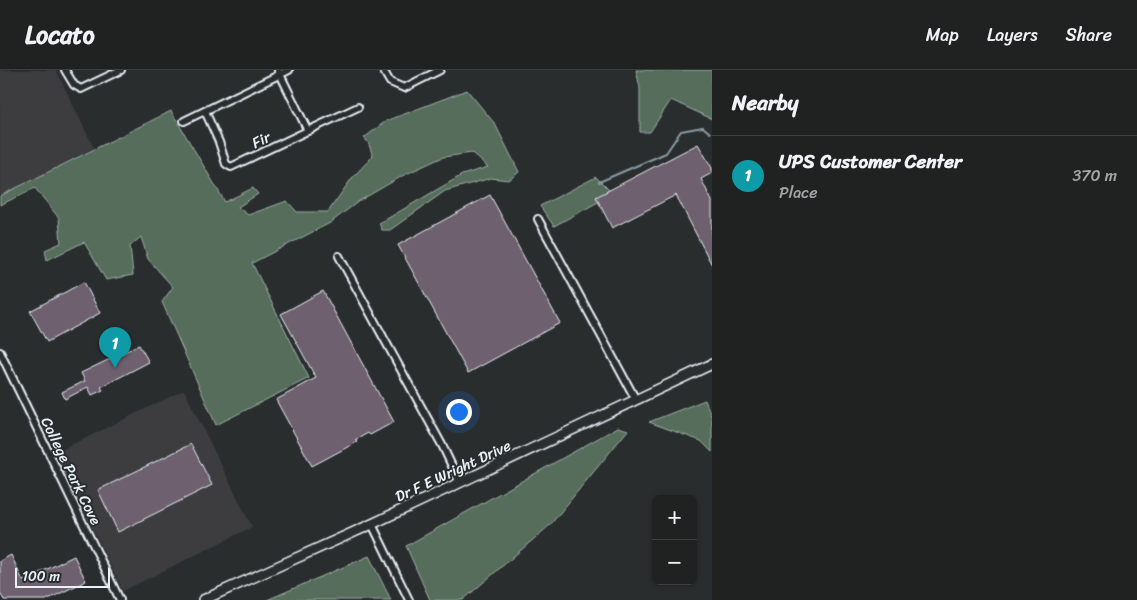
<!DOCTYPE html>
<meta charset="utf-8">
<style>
body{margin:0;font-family:Sriracha,sans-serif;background:#282a2a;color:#f1f3f6}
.controls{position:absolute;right:15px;bottom:15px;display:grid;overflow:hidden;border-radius:8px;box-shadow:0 1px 4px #0004}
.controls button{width:45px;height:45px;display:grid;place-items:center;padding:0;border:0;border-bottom:1px solid #3d3f40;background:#202222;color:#f1f3f6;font:25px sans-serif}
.scale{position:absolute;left:15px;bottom:12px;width:95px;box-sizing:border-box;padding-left:5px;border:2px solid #e8f1f8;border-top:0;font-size:14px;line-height:18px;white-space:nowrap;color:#e8f1f8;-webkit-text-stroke:4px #2a2d2e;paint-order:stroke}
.you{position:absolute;left:458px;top:341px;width:18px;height:18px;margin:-12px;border:4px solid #fff;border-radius:50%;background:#1a73e8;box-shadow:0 0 0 8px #1a73e833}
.badge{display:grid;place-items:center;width:32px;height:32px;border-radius:50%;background:#ff9aa2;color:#fff;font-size:16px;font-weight:700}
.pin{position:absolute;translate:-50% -41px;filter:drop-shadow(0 1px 2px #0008)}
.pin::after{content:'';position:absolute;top:26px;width:18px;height:15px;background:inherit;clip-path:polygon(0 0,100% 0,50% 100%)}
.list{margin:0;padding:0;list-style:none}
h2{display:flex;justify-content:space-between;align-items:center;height:65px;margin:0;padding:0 20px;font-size:21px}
h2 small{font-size:16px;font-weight:400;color:#a2a4a5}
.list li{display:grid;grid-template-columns:32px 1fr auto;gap:15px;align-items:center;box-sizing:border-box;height:80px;padding:0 20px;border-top:1px solid #3d3f40}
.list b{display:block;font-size:19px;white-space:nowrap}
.list p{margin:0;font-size:16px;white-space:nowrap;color:#a2a4a5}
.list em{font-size:16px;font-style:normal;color:#a2a4a5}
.map{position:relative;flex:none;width:712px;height:530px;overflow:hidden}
header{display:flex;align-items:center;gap:30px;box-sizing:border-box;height:70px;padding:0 25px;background:#202222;border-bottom:1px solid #3d3f40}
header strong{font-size:24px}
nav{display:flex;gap:28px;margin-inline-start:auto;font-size:18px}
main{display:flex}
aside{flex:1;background:#202222}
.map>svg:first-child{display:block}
.built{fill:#3e3c41}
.green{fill:#546d5a;stroke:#9eafa9}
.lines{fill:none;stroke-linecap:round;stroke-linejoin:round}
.stream{stroke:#899ea5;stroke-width:2}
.building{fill:#6e606e;stroke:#e8f1f8}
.minor-casing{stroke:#e8f1f8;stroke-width:10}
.highway-casing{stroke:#e8f1f8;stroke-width:12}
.minor{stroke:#2a2d2e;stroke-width:6}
.highway{stroke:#2a2d2e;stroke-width:9}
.labels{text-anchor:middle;stroke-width:4;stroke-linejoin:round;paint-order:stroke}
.street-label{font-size:15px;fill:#e8f1f8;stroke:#2a2d2e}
</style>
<header>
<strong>Locato</strong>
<nav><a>Map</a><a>Layers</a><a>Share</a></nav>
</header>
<main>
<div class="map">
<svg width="712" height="530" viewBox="0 0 712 530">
<rect width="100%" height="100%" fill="#2a2d2e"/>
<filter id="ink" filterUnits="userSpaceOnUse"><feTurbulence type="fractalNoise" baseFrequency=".02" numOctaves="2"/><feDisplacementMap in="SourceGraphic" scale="10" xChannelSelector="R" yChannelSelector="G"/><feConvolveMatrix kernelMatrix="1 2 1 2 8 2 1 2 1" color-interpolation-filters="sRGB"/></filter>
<g filter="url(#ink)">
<!-- built -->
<g class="built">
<path d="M0,0H56L94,78L0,126Z"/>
<path d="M184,320L252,457L123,521L55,383Z"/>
</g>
<!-- green -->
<g class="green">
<path d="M636,0H712V49L671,30L650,62H640V18Z"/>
<path d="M467,20L495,54L519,102L509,110L491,108L445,121L390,160H382L379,153L385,150L462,105L488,97L472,83L443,87L404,105L359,131L330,153L252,193L309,308L216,355L162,232L173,217L148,189L141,167L130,176L133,205L106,210L84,172L47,190L45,180L61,173L59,148L35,118L0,135V126L171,41L225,132L253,118L258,124L238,137L248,145L287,131L297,142H328L352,108L373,86L368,72L364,68L386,51Z"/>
<path d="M596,107L613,124L554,156L540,136Z"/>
<path d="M705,330L712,348V382L701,371L649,352Z"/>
<path d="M618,357L628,360L550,455L463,530H430L406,476Z"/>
<path d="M369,486L391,530H267Z"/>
</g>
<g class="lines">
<!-- stream -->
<path class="stream" d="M599,112L666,83L681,61L703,57L710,63"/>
</g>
<!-- building -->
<g class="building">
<path d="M698,74L712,98V103L701,109L712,131V195L676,125L612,158L596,127Z"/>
<path d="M490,125L560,253L468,303L398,175Z"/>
<path d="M84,212L100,243L47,272L30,241Z"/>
<path d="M323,221L394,352L370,365L368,363L355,370L357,372L312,396L276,330L316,308L281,244Z"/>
<path d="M139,275L149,292L101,317L103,320L92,325L88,317L65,329L62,322L85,311L81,303Z"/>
<path d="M191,374L212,415L118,462L98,420Z"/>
<path d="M11,485L23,511L74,486L86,511L46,530H4L0,523V491Z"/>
</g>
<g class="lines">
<!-- minor casing -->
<g class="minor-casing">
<g id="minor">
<path d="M65,0L74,15L81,19L121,0"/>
<path d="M278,0L308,61"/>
<path d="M383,0L390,12L404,18L440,0"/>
<path d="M205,41L219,72L226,94L231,97L358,37"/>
<path d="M184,51L289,0"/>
<path d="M538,149L636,330"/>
<path d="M339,186L442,375L460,413"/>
<path d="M0,282L120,530"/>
<path d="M372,454L409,530"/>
</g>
</g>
<!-- highway casing -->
<g class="highway-casing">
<path id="highway" d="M203,530L372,454L712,294"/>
</g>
<!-- minor -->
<use href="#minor" class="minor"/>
<!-- highway -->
<use href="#highway" class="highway"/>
</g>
</g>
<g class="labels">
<!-- street labels -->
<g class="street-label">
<text transform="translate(261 70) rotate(-26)" y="5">Fir</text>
<text transform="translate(71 401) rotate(64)" y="5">College Park Cove</text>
<text transform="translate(453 401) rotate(-25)" y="5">Dr F E Wright Drive</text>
</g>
</g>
</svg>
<div class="controls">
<button>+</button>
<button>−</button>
</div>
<div class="scale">100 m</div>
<div class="you"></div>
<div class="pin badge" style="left:115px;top:298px;background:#0f9aa8">1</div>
</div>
<aside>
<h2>Nearby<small></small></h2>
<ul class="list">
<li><span class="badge" style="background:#0f9aa8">1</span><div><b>UPS Customer Center</b><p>Place</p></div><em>370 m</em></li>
</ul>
</aside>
</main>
